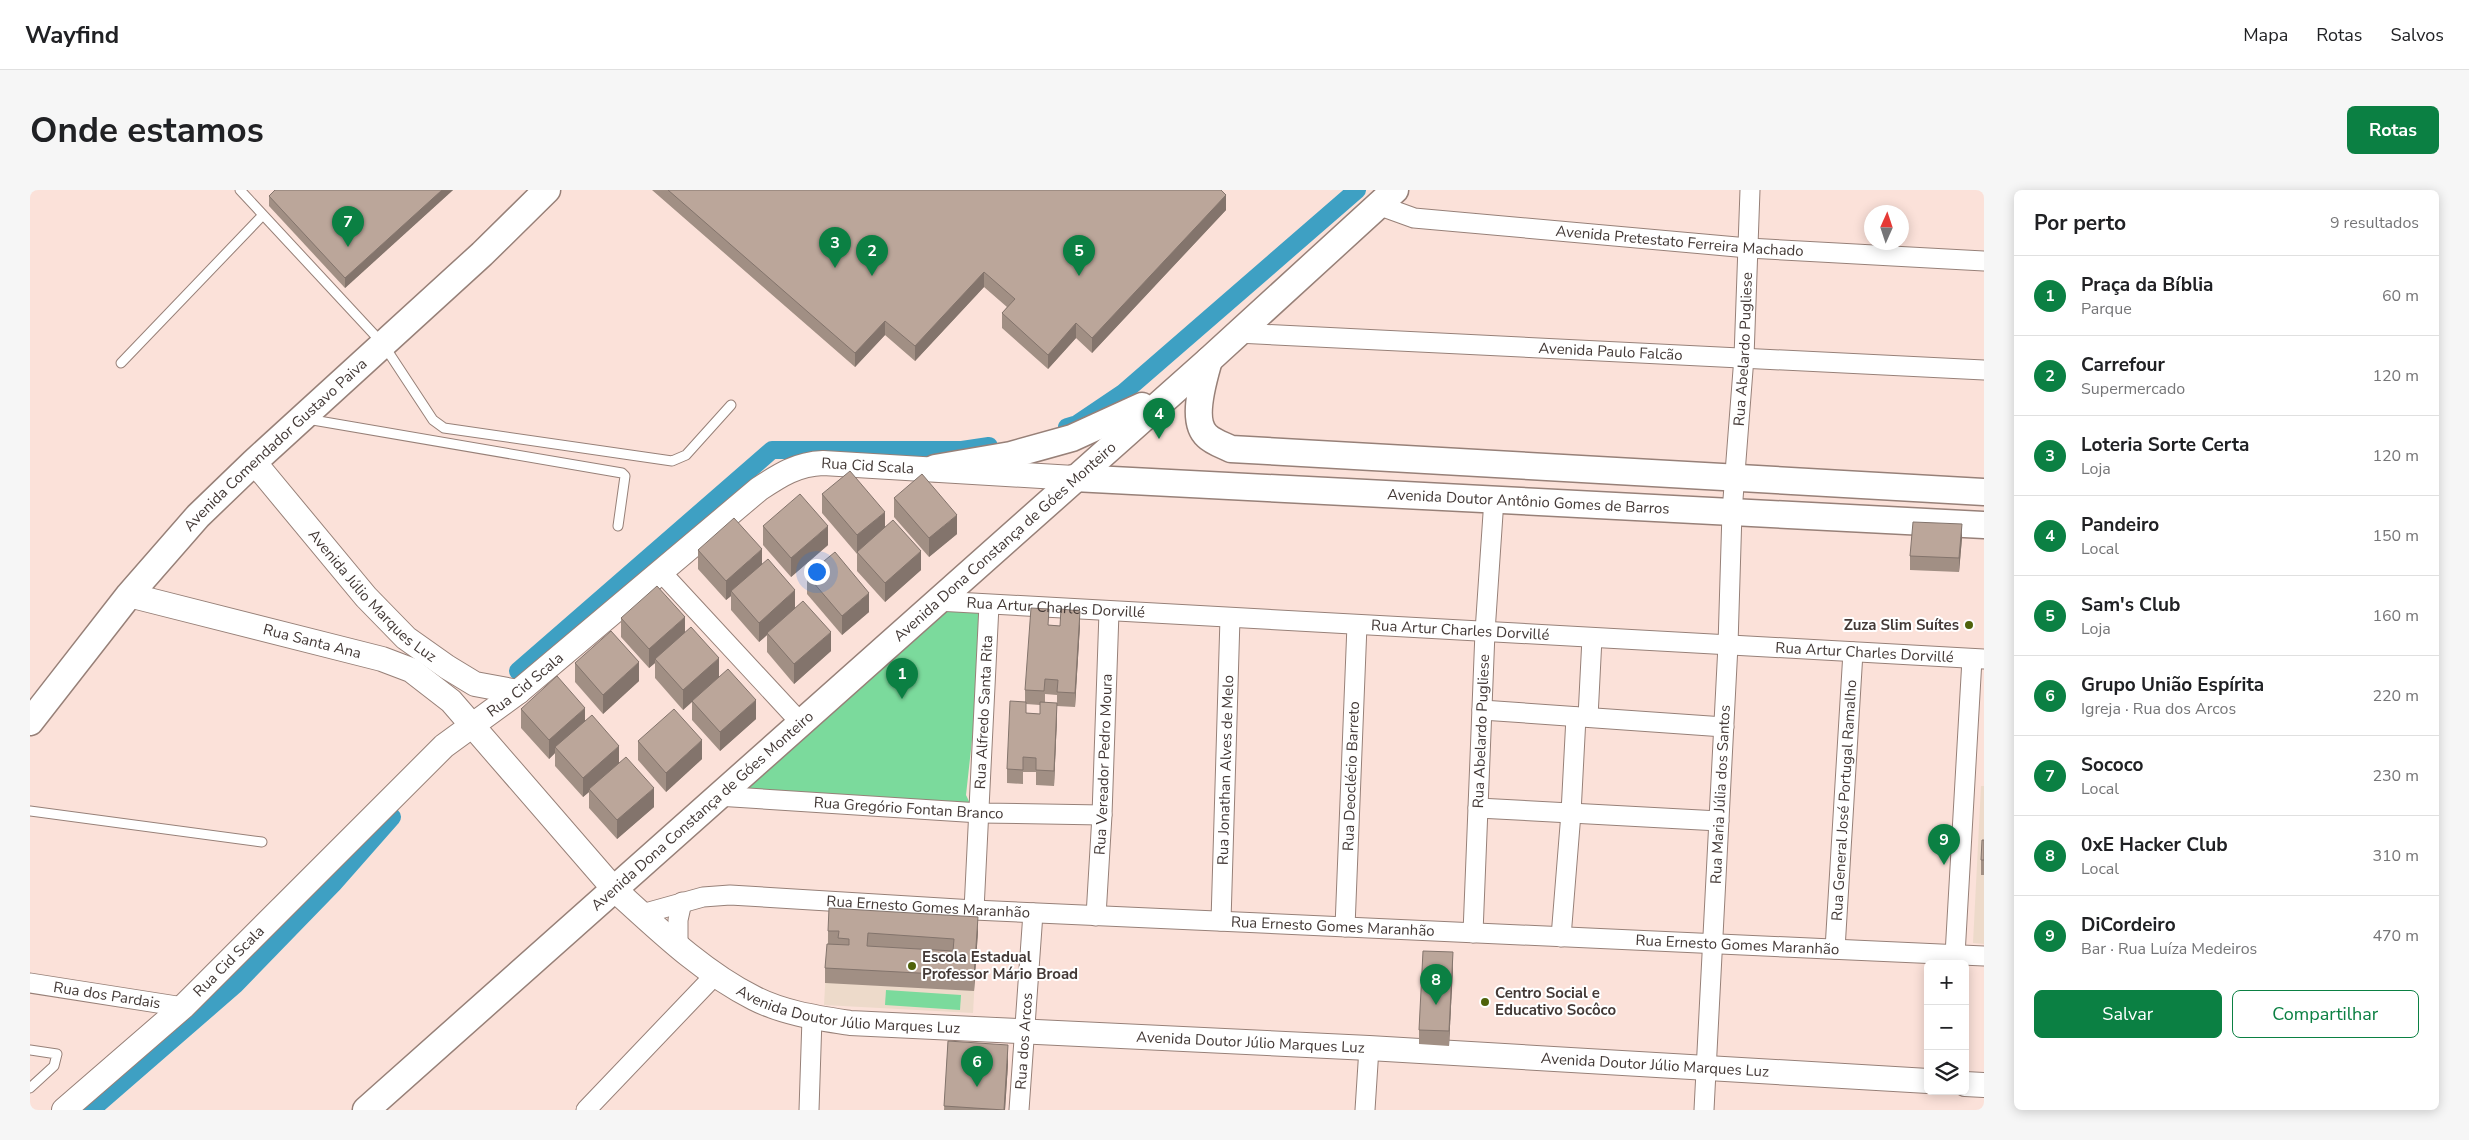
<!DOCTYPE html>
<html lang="pt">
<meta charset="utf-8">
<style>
body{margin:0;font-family:"Nunito Sans",sans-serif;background:#f6f6f6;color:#202124}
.controls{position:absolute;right:15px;bottom:15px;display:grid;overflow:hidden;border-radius:8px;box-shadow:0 2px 12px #0003}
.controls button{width:45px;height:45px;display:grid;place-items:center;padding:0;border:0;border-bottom:1px solid #e0e0e0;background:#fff;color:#202124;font:25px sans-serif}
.compass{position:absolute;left:1834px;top:15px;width:45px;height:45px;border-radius:50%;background:#fff;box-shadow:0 2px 12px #0003;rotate:3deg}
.you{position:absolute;left:786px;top:381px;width:18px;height:18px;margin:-12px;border:4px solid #fff;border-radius:50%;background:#1a73e8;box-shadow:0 0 0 8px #1a73e833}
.badge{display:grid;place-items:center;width:32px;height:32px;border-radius:50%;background:#0b8043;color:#fff;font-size:16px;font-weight:700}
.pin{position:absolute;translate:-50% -41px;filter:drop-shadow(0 1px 2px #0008)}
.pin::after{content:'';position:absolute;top:26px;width:18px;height:15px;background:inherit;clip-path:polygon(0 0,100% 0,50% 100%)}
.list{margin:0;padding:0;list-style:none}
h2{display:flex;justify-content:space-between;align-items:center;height:65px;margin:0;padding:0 20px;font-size:21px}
h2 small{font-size:16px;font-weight:400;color:#757577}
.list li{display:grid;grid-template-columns:32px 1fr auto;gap:15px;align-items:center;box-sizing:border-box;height:80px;padding:0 20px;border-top:1px solid #e0e0e0}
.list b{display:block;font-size:19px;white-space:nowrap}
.list p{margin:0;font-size:16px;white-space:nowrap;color:#757577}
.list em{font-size:16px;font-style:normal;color:#757577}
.actions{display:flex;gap:10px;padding:15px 20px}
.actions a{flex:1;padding:11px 0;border:1px solid #0b8043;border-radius:8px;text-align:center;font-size:18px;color:#0b8043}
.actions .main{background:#0b8043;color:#fff}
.icon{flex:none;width:28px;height:28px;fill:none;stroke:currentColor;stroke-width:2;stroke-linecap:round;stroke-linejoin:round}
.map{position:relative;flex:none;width:1954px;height:920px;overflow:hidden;border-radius:8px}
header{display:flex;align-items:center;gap:30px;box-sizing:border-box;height:70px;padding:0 25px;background:#fff;border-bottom:1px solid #e0e0e0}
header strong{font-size:24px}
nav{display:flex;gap:28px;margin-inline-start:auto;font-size:18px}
.intro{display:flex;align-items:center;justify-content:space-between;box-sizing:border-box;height:120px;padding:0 30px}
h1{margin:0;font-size:35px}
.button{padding:12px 22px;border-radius:8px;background:#0b8043;color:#fff;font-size:18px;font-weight:700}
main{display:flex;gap:30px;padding:0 30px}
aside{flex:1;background:#fff;border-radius:8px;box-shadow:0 2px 12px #0003}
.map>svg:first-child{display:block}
.education{fill:#eddaca}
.green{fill:#7bda9c}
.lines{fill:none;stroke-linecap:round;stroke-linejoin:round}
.canal{stroke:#3ea0c3;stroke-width:18}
.service-casing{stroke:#978078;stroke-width:11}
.minor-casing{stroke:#978078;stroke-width:21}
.tertiary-casing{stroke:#978078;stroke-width:26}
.secondary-casing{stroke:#978078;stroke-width:29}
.service{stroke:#fff;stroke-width:9}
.minor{stroke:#fff;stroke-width:19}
.tertiary{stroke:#fff;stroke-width:24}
.secondary{stroke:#fff;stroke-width:26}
.wall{fill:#a18f84;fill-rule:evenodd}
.shaded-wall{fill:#83746c}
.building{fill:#bba69a;stroke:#83746c;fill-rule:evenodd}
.poi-dot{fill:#4f620a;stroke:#fff;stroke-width:2}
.labels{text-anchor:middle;stroke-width:4;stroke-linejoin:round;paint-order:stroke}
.street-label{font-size:15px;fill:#433936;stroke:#fff}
.poi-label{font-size:15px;font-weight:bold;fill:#433936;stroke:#fff;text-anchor:start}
</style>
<header>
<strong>Wayfind</strong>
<nav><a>Mapa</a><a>Rotas</a><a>Salvos</a></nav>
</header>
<div class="intro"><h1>Onde estamos</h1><a class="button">Rotas</a></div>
<main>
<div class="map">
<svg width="1954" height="920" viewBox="0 0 1954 920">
<rect width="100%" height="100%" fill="#fbe1d9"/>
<!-- education -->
<g class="education">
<path d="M1951,596H1954V754L1943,753Z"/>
<path d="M799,726L948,735L943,823L794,815Z"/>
</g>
<!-- green -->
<g class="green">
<path d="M924,396L957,413L936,605L944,622L687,606Z"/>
<path d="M856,800L931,805L930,820L855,815Z"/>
</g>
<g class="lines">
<!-- canal -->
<g class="canal">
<path d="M1037,237L1047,234L1093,203L1327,0"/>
<path d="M488,481L742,260H932L959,256"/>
<path d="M61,920L205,795L303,694L362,627"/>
</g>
<!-- service casing -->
<g class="service-casing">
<g id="service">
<path d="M210,0L353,154L403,230L414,238L642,271L656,265L701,215"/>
<path d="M91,173L232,26"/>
<path d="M277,229L592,283L595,286L588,336"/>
<path d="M0,621L232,652"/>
<path d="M0,860L27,864L24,876L0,898"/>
</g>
</g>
<!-- minor casing -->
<g class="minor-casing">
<g id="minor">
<path id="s1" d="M1348,15L1384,28L1718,58L1954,71"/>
<path id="s2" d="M1207,143L1954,180"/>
<path d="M631,382L770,532"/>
<path id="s3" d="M907,411L1954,469"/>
<path d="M1452,520L1694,537"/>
<path d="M1558,527L1562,448"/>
<path id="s4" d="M687,606L950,623L1072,625"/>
<path d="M1448,618L1689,631"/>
<path id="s5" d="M944,720L959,415"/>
<path id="s6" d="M612,724L673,707L700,705L944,720L1954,766"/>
<path id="s7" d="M1066,726L1072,625L1079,422"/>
<path id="s8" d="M1191,731L1200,428"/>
<path id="s9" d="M1315,737L1327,435"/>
<path id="s10" d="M1443,743L1455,442L1464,309"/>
<path d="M1531,747L1541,623L1546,527"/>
<path d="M648,754V730L652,712"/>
<path id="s11" d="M1805,759L1823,462"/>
<path d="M1925,765L1942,469"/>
<path id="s12" d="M0,793L153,817"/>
<path d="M556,920L685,785"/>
<path d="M779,920L782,828"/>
<path id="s13" d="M989,920L1003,723"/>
<path d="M1335,920L1339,858"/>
<path id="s14" d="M1674,920L1698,455L1702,322L1714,167L1720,0"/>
</g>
</g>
<!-- tertiary casing -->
<g class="tertiary-casing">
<g id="tertiary">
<path id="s15" d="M224,272L336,407L376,448L417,477L445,494L488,502"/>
<path id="s16" d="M99,405L352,469L381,480L421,511L584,699C627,738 672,782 724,808C753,823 788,828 820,833L1339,858L1898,891"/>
<path d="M1935,894L1954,895"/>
<path id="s17" d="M34,920L153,817L414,556L488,502L729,299C750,285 767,274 793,273L1044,288"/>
</g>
</g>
<!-- secondary casing -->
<g class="secondary-casing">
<g id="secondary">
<path d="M1179,170C1174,188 1160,231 1177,246C1183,252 1193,255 1201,259L1954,302"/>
<path d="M905,278L981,265L1042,248L1112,216"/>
<path id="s18" d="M1044,288L1954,335"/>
<path id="s19" d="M0,532L99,405L168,326L224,272L452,64L517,0"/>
<path id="s20" d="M336,920L1179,170L1365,0"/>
</g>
</g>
<!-- service -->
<use href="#service" class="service"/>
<!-- minor -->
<use href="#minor" class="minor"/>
<!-- tertiary -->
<use href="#tertiary" class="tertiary"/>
<!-- secondary -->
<use href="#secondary" class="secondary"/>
</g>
<!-- wall -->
<g class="wall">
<path d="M423,0L315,98L239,16V6Z"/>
<path d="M622,0H1191L1196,20L1062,163L1046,148L1018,179L972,138V123L977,117L954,97L885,171L855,145L825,177Z"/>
<path d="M792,304L855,337L891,380L855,412L827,381V364L792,323Z"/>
<path d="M864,308L927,344L899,367L864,327Z"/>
<path d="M733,336L798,355L761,387L733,355Z"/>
<path d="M1932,348L1929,382L1880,380V366Z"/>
<path d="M668,360L732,374L765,418L801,461L764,494L737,462V445L729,452L701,420V406L696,410L668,379Z"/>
<path d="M777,385L839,422L812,445L777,404Z"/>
<path d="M591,428L655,443L689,487L726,529L690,561L662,530V512L653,520L625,488V473L619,478L591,447Z"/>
<path d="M1019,435L1030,436L1050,435L1045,517L1027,516V505L1015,504V513L1027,528L1024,596L1006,595V582H993V594L977,593V579L995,512V500ZM996,514L1010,515V524L996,523Z"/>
<path d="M545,473L609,491L573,524L545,492Z"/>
<path d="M491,519L555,530L589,572L624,617L587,649L559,618V602L553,607L525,576V563L519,569L491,538Z"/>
<path d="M608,551L672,569L636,602L608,570Z"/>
<path d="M1954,650V685H1951V670Z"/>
<path d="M798,741H948L944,801L795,793V778L798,754Z"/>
<path d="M1423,777L1419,856L1389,854V840Z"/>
<path d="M918,851L978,874L975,920H914Z"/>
</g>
<!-- shaded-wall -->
<g class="shaded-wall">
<path d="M412,0H423L315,98V88Z"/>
<path d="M1196,5V20L1062,163V148Z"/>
<path d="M954,82V97L885,171V156Z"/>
<path d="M855,131V145L825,177V163Z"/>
<path d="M1046,133V148L1018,179V165Z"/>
<path d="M855,322V341L827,362V364V345Z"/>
<path d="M927,325V344L899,367V348Z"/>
<path d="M1932,334V348L1929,382V368Z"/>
<path d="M798,336V355L761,387V368Z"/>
<path d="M732,359V378L701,401V406L696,410V391Z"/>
<path d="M891,361V380L855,412V393Z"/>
<path d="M765,400V419L737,443V445L729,452V433Z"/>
<path d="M839,403V422L812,445V426Z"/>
<path d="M1050,421V435L1045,517V503Z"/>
<path d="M655,427V446L625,469V473L619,478V459Z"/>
<path d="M801,442V461L764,494V474Z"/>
<path d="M689,468V487L653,520V500Z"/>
<path d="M609,472V491L573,524V505Z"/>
<path d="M726,510V529L690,561V542Z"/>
<path d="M1027,513V528L1024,596V581Z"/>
<path d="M555,518V537L525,557V563L519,569V550Z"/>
<path d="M672,550V569L636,602V583Z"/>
<path d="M589,556V575L559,599V602L553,607V588Z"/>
<path d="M624,598V617L587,649V630Z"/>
<path d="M948,727V741L944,801V786Z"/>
<path d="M1423,762V777L1419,856V841Z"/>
<path d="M978,855V874L975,920H974Z"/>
</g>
<!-- building -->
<g class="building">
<path d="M245,0H412L315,88L239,6Z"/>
<path d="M638,0H1191L1196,5L1062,148L1046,133L1018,165L972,123L985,109L954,82L885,156L855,131L825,163Z"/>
<path d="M820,281L855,322L827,345L792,304Z"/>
<path d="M892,284L927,325L899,348L864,308Z"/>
<path d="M770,304L798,336L761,368L733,336Z"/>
<path d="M704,328L732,359L696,391L668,360Z"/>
<path d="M863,330L891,361L855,393L827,362Z"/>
<path d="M1883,332L1932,334L1929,368L1880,366Z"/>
<path d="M805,362L839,403L812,426L777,385Z"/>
<path d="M738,369L765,400L729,433L701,401Z"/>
<path d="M627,396L655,427L619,459L591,428Z"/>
<path d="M773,411L801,442L764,474L737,443Z"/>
<path d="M1001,418L1019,419L1018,435L1030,436L1031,419L1050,421L1045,503L1027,502L1028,490L1015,489L1014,501L995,500Z"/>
<path d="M661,437L689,468L653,500L625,469Z"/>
<path d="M581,441L609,472L573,505L545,473Z"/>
<path d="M698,479L726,510L690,542L662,511Z"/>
<path d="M527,486L555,518L519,550L491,519Z"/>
<path d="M980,511L996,512V523L1010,524V512L1027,513L1024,581L1006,580V568L993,567V580L977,579Z"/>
<path d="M644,519L672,550L636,583L608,551Z"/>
<path d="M562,525L589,556L553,588L525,557Z"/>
<path d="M596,567L624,598L587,630L559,599Z"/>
<path d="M1952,650H1954V670H1951Z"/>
<path d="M799,718L948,727L944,786L795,778L797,754L819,755V749L808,748L809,741H798ZM838,743L924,749L923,761L837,756Z"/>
<path d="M1393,761L1423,762L1419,841L1389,840Z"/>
<path d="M918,851L978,855L974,920L914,916Z"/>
</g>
<!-- markers -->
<g class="poi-dot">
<circle cx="1939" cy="435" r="5"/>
<circle cx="882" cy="776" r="5"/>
<circle cx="1455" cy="812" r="5"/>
</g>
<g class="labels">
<!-- street labels -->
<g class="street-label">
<text dy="5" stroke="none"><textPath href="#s1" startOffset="305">Avenida Pretestato Ferreira Machado</textPath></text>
<text dy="5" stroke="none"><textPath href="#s14" startOffset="762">Rua Abelardo Pugliese</textPath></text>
<text dy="5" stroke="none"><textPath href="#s2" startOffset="374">Avenida Paulo Falcão</textPath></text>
<text dy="5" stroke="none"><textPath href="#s19" startOffset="371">Avenida Comendador Gustavo Paiva</textPath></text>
<text dy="5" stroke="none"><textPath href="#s17" startOffset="1048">Rua Cid Scala</textPath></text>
<text dy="5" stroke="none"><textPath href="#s18" startOffset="455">Avenida Doutor Antônio Gomes de Barros</textPath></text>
<text dy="5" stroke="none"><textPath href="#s20" startOffset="855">Avenida Dona Constança de Góes Monteiro</textPath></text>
<text dy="5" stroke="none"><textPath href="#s15" startOffset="179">Avenida Júlio Marques Luz</textPath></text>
<text dy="5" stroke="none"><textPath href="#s3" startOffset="119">Rua Artur Charles Dorvillé</textPath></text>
<text dy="5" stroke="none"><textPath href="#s3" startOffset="524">Rua Artur Charles Dorvillé</textPath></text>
<text dy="5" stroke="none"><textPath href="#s16" startOffset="189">Rua Santa Ana</textPath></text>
<text dy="5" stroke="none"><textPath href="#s3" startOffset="929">Rua Artur Charles Dorvillé</textPath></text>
<text dy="5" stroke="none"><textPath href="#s17" startOffset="628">Rua Cid Scala</textPath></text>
<text dy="5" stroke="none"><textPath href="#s5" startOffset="198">Rua Alfredo Santa Rita</textPath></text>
<text dy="5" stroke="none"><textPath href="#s10" startOffset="202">Rua Abelardo Pugliese</textPath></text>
<text dy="5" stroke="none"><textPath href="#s7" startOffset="152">Rua Vereador Pedro Moura</textPath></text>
<text dy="5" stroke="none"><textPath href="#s8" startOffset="151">Rua Jonathan Alves de Melo</textPath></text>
<text dy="5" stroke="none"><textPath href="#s9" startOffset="151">Rua Deoclécio Barreto</textPath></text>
<text dy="5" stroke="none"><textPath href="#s14" startOffset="316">Rua Maria Júlia dos Santos</textPath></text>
<text dy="5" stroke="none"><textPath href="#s11" startOffset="149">Rua General José Portugal Ramalho</textPath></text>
<text dy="5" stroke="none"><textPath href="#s4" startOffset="192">Rua Gregório Fontan Branco</textPath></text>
<text dy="5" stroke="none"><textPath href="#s20" startOffset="450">Avenida Dona Constança de Góes Monteiro</textPath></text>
<text dy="5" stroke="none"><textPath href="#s6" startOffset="289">Rua Ernesto Gomes Maranhão</textPath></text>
<text dy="5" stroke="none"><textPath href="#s6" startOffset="694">Rua Ernesto Gomes Maranhão</textPath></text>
<text dy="5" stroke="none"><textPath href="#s6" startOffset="1099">Rua Ernesto Gomes Maranhão</textPath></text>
<text dy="5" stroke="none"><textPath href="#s17" startOffset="222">Rua Cid Scala</textPath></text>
<text dy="5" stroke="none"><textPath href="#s12" startOffset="78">Rua dos Pardais</textPath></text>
<text dy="5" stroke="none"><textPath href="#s16" startOffset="865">Avenida Doutor Júlio Marques Luz</textPath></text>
<text dy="5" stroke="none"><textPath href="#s13" startOffset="69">Rua dos Arcos</textPath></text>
<text dy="5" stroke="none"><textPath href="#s16" startOffset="1270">Avenida Doutor Júlio Marques Luz</textPath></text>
<text dy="5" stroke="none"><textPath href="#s16" startOffset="1675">Avenida Doutor Júlio Marques Luz</textPath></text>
</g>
<!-- poi labels -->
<g class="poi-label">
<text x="1929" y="440" text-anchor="end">Zuza Slim Suítes</text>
<text x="892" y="772">Escola Estadual<tspan x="892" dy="17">Professor Mário Broad</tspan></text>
<text x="1465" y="808">Centro Social e<tspan x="1465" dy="17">Educativo Socôco</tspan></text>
</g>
</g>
</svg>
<div class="controls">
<button>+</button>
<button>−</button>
<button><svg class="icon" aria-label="layers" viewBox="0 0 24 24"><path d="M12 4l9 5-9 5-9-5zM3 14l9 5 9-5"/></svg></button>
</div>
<svg class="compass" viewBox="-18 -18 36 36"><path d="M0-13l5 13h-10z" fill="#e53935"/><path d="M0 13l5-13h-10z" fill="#757577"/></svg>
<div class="you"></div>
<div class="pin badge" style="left:872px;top:509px">1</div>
<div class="pin badge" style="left:842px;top:86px">2</div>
<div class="pin badge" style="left:805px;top:78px">3</div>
<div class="pin badge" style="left:1129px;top:249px">4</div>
<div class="pin badge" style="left:1049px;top:86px">5</div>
<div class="pin badge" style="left:947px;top:897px">6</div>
<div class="pin badge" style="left:318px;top:57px">7</div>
<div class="pin badge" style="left:1406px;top:815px">8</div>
<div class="pin badge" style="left:1914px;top:675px">9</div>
</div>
<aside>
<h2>Por perto<small>9 resultados</small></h2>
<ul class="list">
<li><span class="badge">1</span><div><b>Praça da Bíblia</b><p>Parque</p></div><em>60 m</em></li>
<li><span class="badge">2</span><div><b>Carrefour</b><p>Supermercado</p></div><em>120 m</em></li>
<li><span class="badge">3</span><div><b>Loteria Sorte Certa</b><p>Loja</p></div><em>120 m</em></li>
<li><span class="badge">4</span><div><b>Pandeiro</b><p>Local</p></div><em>150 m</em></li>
<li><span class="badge">5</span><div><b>Sam's Club</b><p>Loja</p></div><em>160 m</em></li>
<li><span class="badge">6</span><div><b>Grupo União Espírita</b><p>Igreja · Rua dos Arcos</p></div><em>220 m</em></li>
<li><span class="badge">7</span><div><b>Sococo</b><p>Local</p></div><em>230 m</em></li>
<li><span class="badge">8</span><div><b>0xE Hacker Club</b><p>Local</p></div><em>310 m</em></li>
<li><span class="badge">9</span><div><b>DiCordeiro</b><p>Bar · Rua Luíza Medeiros</p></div><em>470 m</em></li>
</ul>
<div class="actions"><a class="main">Salvar</a><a>Compartilhar</a></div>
</aside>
</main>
